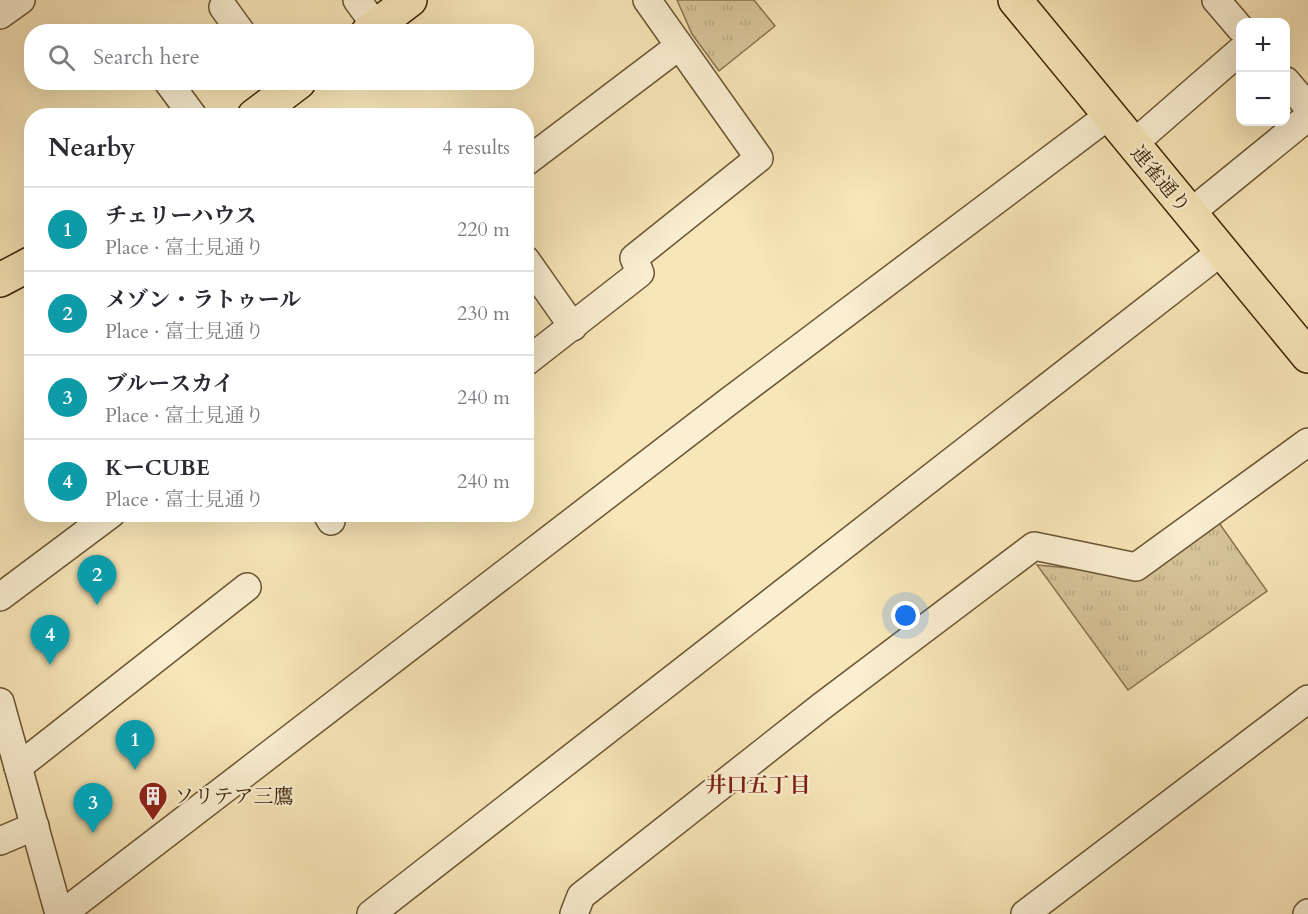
<!DOCTYPE html>
<meta charset="utf-8">
<style>
body{margin:0;font-family:Cardo,"Noto Serif JP",serif;background:#f2f2f3;color:#2b2b33}
.controls{position:absolute;right:18px;top:18px;display:grid;overflow:hidden;border-radius:12px;box-shadow:0 6px 24px #0002}
.controls button{width:54px;height:54px;display:grid;place-items:center;padding:0;border:0;border-bottom:2px solid #e1e1e2;background:#fff;color:#2b2b33;font:30px sans-serif}
.you{position:absolute;left:906px;top:616px;width:21px;height:21px;margin:-15px;border:4px solid #fff;border-radius:50%;background:#1a73e8;box-shadow:0 0 0 9px #1a73e833}
.badge{display:grid;place-items:center;width:39px;height:39px;border-radius:50%;background:#b45309;color:#fff;font-size:20px;font-weight:700}
.pin{position:absolute;translate:-50% -50px;filter:drop-shadow(0 2px 3px #0008)}
.pin::after{content:'';position:absolute;top:32px;width:21px;height:18px;background:inherit;clip-path:polygon(0 0,100% 0,50% 100%)}
.list{margin:0;padding:0;list-style:none}
h2{display:flex;justify-content:space-between;align-items:center;height:78px;margin:0;padding:0 24px;font-size:26px}
h2 small{font-size:20px;font-weight:400;color:#7c7c81}
.list li{display:grid;grid-template-columns:39px 1fr auto;gap:18px;align-items:center;box-sizing:border-box;height:84px;padding:0 24px;border-top:2px solid #e1e1e2}
.list b{display:block;font-size:22px;white-space:nowrap}
.list p{margin:0;font-size:20px;white-space:nowrap;color:#7c7c81}
.list em{font-size:20px;font-style:normal;color:#7c7c81}
.icon{flex:none;width:33px;height:33px;fill:none;stroke:currentColor;stroke-width:2;stroke-linecap:round;stroke-linejoin:round}
.map{position:relative;flex:none;width:1308px;height:914px;overflow:hidden}
.search{position:absolute;background:#fff;box-shadow:0 6px 24px #0002;left:24px;top:24px;width:510px;height:66px;display:flex;align-items:center;gap:15px;box-sizing:border-box;padding:0 21px;border-radius:24px;color:#7c7c81;font-size:22px}
.panel{position:absolute;background:#fff;box-shadow:0 6px 24px #0002;left:24px;top:108px;width:510px;height:414px;border-radius:24px}
.map>svg:first-child{display:block}
.park{fill:url(#park-tufts);stroke:#897450;stroke-width:1.5}
.lines{fill:none;stroke-linecap:round;stroke-linejoin:round}
.minor-casing{stroke:#6a5433;stroke-width:30}
.major-casing{stroke:#3a2307;stroke-width:36}
.minor{stroke:#faefd1;stroke-width:27}
.major{stroke:#f8e6b8;stroke-width:33}
.labels{text-anchor:middle;stroke-width:4.5;stroke-linejoin:round;paint-order:stroke}
.street-label{font-size:20px;fill:#3a2307;stroke:#faefd1}
.poi-label{font-size:20px;fill:#3a2307;stroke:#faefd1;text-anchor:start}
.neighbourhood-label{font-size:21px;font-weight:bold;fill:#7a1f14;stroke:#faefd1}
</style>
<div class="map">
<svg width="1308" height="914" viewBox="0 0 1308 914">
<defs>
<pattern id="park-tufts" width="24" height="20" patternUnits="userSpaceOnUse" patternTransform="scale(1.5)"><rect width="24" height="20" fill="#d8c59a"/><path d="M3 7l-1-3M5 7V3M7 7l1-3M15 17l-1-3M17 17v-4M19 17l1-3" fill="none" stroke="#baa983"/></pattern>
</defs>
<rect width="100%" height="100%" fill="#f8e6b8"/>
<filter id="stains"><feTurbulence type="fractalNoise" baseFrequency=".00333" numOctaves="4"/><feColorMatrix values="0 0 0 0 .2 0 0 0 0 .09 0 0 0 0 .02 0 0 0 .5 -.17"/></filter>
<radialGradient id="worn" r=".72"><stop offset=".6" stop-color="#630" stop-opacity="0"/><stop offset="1" stop-color="#630" stop-opacity=".3"/></radialGradient>
<!-- park -->
<g class="park">
<path d="M677,0H754L775,26L719,71L692,34Z"/>
<path d="M1217,520L1267,591L1128,690L1037,565L1141,575Z"/>
</g>
<g class="lines">
<!-- minor casing -->
<g class="minor-casing">
<g id="minor">
<path d="M357,0L376,26"/>
<path d="M1216,0L1240,28"/>
<path d="M223,7L241,32"/>
<path d="M0,15L21,0"/>
<path d="M1286,81L1308,107"/>
<path d="M168,82L193,116"/>
<path d="M1132,145L1240,51"/>
<path d="M526,162L679,46"/>
<path d="M1189,214L1308,117"/>
<path d="M526,260L573,327"/>
<path d="M526,362L640,273L634,258L759,158L647,0"/>
<path d="M327,514L331,521"/>
<path d="M0,597L111,514"/>
<path d="M0,702L59,914"/>
<path d="M18,767L247,587"/>
<path d="M0,841L35,826"/>
<path d="M62,914L728,402L1108,116"/>
<path d="M371,914L1222,251"/>
<path d="M574,914L581,896L822,706L1034,546L1136,567L1308,442"/>
<path d="M1025,914L1308,699"/>
<path d="M1307,914L1308,913"/>
</g>
</g>
<!-- major casing -->
<g class="major-casing">
<g id="major">
<path d="M1015,0L1308,356"/>
<path d="M368,32L410,0"/>
<path d="M254,116L299,82"/>
<path d="M0,280L32,263"/>
</g>
</g>
<!-- minor -->
<use href="#minor" class="minor"/>
<!-- major -->
<use href="#major" class="major"/>
</g>
<!-- icons -->
<defs>
<g id="building-pin" transform="scale(1.5)"><path d="M0 17L-7.5 6A9.5 9.5 0 1 1 7.5 6Z" fill="#8f2418" stroke="#faefd1"/><path d="M-4-6H4V6H1V3H-1V6H-4ZM-2.5-4.3h1.7v1.8h-1.7ZM.8-4.3h1.7v1.8H.8ZM-2.5-1h1.7V.8h-1.7ZM.8-1h1.7V.8H.8Z" fill="#fff"/></g>
</defs>
<g fill-rule="evenodd">
<use href="#building-pin" x="153" y="796"/>
</g>
<g class="labels">
<!-- street labels -->
<g class="street-label">
<text transform="translate(1161 179) rotate(50)" y="7">連雀通り</text>
</g>
<!-- poi labels -->
<g class="poi-label">
<text x="174" y="803">ソリテア三鷹</text>
</g>
<!-- neighbourhood labels -->
<g class="neighbourhood-label">
<text x="758" y="792">井口五丁目</text>
</g>
</g>
<rect width="100%" height="100%" filter="url(#stains)"/>
<rect width="100%" height="100%" fill="url(#worn)"/>
</svg>
<div class="controls">
<button>+</button>
<button>−</button>
</div>
<div class="you"></div>
<div class="pin badge" style="left:135px;top:770px;background:#0f9aa8">1</div>
<div class="pin badge" style="left:97px;top:605px;background:#0f9aa8">2</div>
<div class="pin badge" style="left:93px;top:833px;background:#0f9aa8">3</div>
<div class="pin badge" style="left:50px;top:665px;background:#0f9aa8">4</div>
<div class="search"><svg class="icon" aria-label="search" viewBox="0 0 24 24"><circle cx="10" cy="10" r="6"/><path d="M15 15l6 6"/></svg>Search here</div>
<section class="panel">
<h2>Nearby<small>4 results</small></h2>
<ul class="list">
<li><span class="badge" style="background:#0f9aa8">1</span><div><b>チェリーハウス</b><p>Place · 富士見通り</p></div><em>220 m</em></li>
<li><span class="badge" style="background:#0f9aa8">2</span><div><b>メゾン・ラトゥール</b><p>Place · 富士見通り</p></div><em>230 m</em></li>
<li><span class="badge" style="background:#0f9aa8">3</span><div><b>ブルースカイ</b><p>Place · 富士見通り</p></div><em>240 m</em></li>
<li><span class="badge" style="background:#0f9aa8">4</span><div><b>KーCUBE</b><p>Place · 富士見通り</p></div><em>240 m</em></li>
</ul>
</section>
</div>
